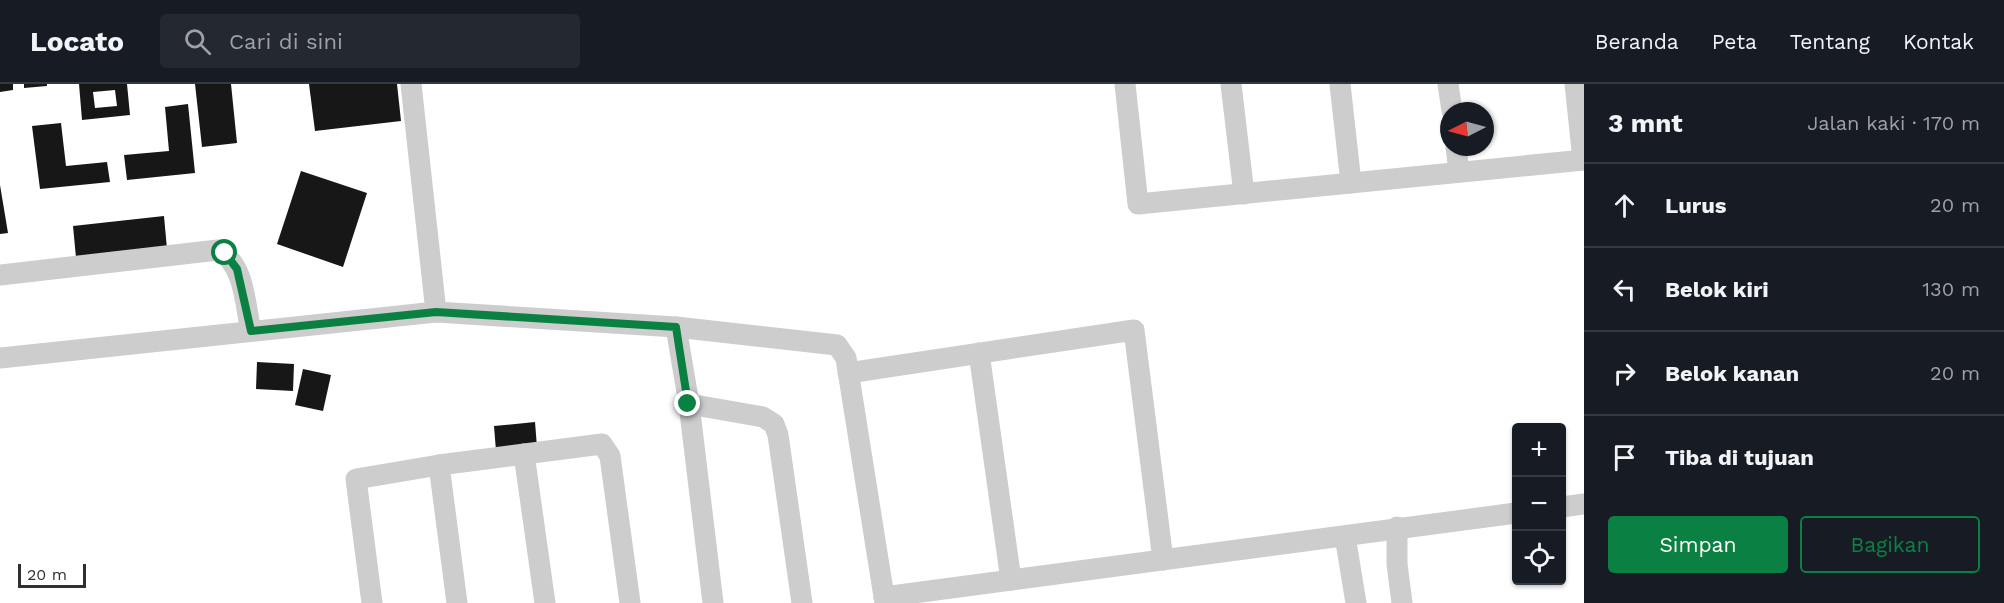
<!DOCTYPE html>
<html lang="id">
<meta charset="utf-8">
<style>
body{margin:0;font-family:"Work Sans",sans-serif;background:#242831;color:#f1f3f6}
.controls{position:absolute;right:18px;bottom:18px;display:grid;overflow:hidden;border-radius:6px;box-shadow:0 2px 4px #0004}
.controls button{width:54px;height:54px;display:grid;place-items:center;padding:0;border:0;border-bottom:2px solid #363941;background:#171b24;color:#f1f3f6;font:30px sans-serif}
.compass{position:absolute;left:1440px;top:18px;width:54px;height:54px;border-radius:50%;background:#171b24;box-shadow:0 2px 4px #0004;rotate:264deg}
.scale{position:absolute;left:18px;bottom:15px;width:68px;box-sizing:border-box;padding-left:6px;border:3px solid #303030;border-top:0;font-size:16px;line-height:21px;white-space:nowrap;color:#303030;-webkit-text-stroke:4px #fff;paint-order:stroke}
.stop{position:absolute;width:18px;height:18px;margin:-14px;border:4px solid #0b8043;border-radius:50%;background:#fff}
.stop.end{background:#0b8043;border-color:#fff;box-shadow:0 2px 6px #0008}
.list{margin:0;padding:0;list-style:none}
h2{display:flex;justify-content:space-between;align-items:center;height:78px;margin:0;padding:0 24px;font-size:26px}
h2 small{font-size:20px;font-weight:400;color:#9ea1a6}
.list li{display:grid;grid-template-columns:39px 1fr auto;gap:18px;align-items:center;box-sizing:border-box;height:84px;padding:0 24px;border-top:2px solid #363941}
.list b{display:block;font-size:22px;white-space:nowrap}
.list em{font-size:20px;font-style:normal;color:#9ea1a6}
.actions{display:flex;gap:12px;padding:18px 24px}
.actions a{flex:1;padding:14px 0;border:2px solid #0b8043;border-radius:6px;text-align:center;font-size:21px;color:#0b8043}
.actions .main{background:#0b8043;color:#fff}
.icon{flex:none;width:33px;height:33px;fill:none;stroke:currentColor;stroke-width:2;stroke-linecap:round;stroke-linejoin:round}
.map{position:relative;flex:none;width:1584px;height:519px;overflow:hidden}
header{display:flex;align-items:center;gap:36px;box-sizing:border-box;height:84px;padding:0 30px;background:#171b24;border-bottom:2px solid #363941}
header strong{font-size:28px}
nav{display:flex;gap:33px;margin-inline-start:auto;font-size:21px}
.search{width:420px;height:54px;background:#242831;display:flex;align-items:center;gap:15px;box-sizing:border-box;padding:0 21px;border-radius:6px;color:#9ea1a6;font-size:22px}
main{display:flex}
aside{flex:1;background:#171b24}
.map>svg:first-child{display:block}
.building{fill:#171717;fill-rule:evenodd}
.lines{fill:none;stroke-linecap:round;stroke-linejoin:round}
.street{stroke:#cdcdcd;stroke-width:21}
.route{stroke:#0b8043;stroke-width:8}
</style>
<header>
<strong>Locato</strong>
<div class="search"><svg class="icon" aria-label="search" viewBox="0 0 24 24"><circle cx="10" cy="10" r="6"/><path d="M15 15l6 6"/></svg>Cari di sini</div>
<nav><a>Beranda</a><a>Peta</a><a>Tentang</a><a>Kontak</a></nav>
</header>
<main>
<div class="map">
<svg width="1584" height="519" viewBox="0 0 1584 519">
<rect width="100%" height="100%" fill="#fff"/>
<!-- building -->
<g class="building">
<path d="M0,0H13V6L0,8Z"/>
<path d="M24,0H47V2L24,4Z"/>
<path d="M79,0H127L130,31L82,36ZM115,6L117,22L95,24L93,8Z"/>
<path d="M195,0H231L237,59L202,63Z"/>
<path d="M309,0H397L401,37L315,47Z"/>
<path d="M188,20L195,89L127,96L124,71L169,67L165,23Z"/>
<path d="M61,39L66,82L107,78L110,98L40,105L32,42Z"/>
<path d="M301,87L367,109L343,183L277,160Z"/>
<path d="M0,101L8,149L0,150Z"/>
<path d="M164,132L167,165L76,174L73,142Z"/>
<path d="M257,278L294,280L293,307L256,305Z"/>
<path d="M303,285L331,291L323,327L295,321Z"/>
<path d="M535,338L537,363L496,367L494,342Z"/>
</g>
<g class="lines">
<!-- street -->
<g class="street">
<path d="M411,0L436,228"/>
<path d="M1125,0L1138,120L1584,76"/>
<path d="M1231,0L1244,110"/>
<path d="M1340,0L1351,99"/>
<path d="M1448,0L1452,27"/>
<path d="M1575,0L1583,76"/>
<path d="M1456,63L1459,88"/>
<path d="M0,191L218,166C245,180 245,221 251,247"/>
<path d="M676,243L689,320L713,519"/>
<path d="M979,269L1011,496"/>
<path d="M0,274L436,228L676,243L837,261L846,274L885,519"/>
<path d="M848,289L1134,246L1163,476"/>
<path d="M689,320L763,333L774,340L778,351L802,519"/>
<path d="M524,370L545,519"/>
<path d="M439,381L457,519"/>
<path d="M1562,423L1584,420"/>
<path d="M1397,443V480L1402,519"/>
<path d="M1345,452L1356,519"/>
<path d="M884,513L1516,429"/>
<path d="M372,519L356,395L439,381L602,360L610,372L630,519"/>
</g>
</g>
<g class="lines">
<!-- route -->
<path class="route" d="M225,169L237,185L251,247L436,228L676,243L688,320"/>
</g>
</svg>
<div class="controls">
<button>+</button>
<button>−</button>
<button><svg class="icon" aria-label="locate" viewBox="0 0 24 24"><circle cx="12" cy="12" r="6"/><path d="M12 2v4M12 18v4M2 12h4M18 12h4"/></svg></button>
</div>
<svg class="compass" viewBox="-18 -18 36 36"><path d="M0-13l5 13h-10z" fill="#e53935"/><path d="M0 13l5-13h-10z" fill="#9ea1a6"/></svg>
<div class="scale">20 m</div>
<div class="stop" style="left:225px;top:169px"></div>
<div class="stop end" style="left:688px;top:320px"></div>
</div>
<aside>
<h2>3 mnt<small>Jalan kaki · 170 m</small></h2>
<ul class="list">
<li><svg class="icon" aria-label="ahead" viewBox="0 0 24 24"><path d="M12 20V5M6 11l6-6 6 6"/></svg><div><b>Lurus</b></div><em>20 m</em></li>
<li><svg class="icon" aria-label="left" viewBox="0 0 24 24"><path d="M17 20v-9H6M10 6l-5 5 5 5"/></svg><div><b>Belok kiri</b></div><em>130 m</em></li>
<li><svg class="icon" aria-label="right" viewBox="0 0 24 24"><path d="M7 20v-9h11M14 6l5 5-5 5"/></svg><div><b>Belok kanan</b></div><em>20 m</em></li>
<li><svg class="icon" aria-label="arrive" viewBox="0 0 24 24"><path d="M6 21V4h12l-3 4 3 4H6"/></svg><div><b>Tiba di tujuan</b></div></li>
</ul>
<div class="actions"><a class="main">Simpan</a><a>Bagikan</a></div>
</aside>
</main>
